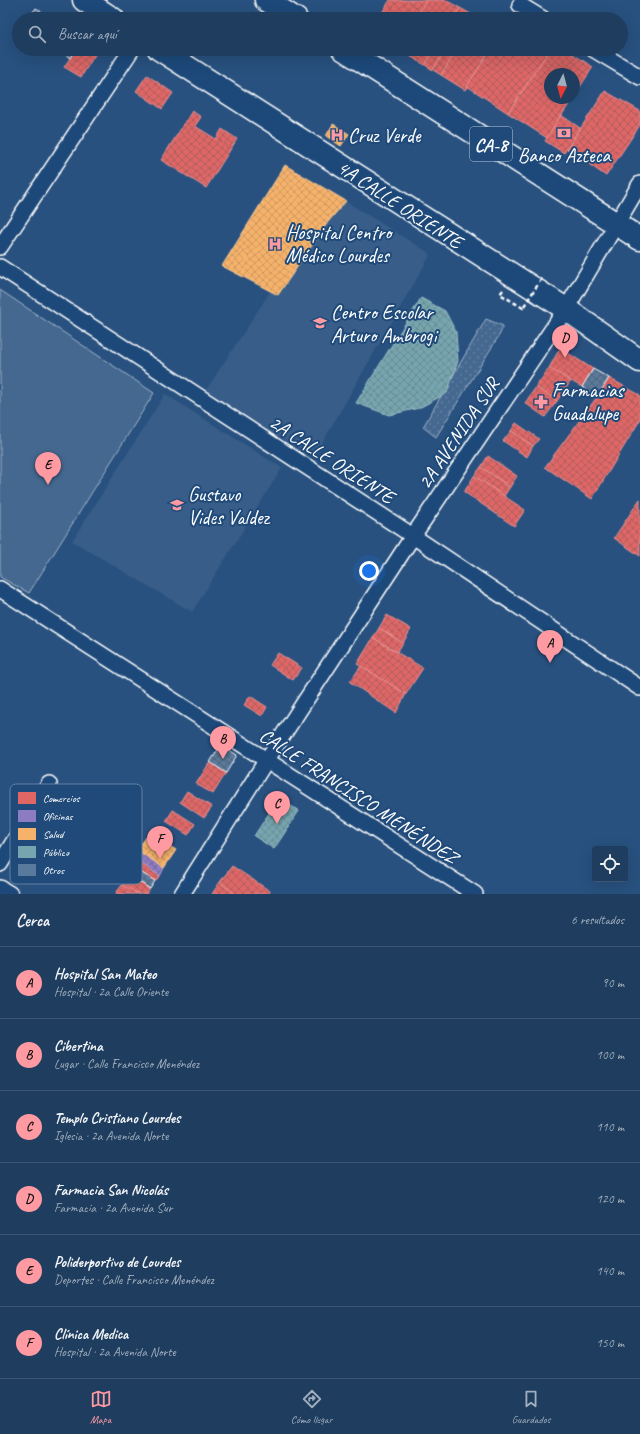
<!DOCTYPE html>
<html lang="es">
<meta charset="utf-8">
<style>
body{margin:0;font-family:Caveat,sans-serif;background:#2b4868;color:#f1f3f6}
.controls{position:absolute;right:12px;bottom:12px;display:grid;overflow:hidden;border-radius:4px;box-shadow:0 4px 16px #0002}
.controls button{width:36px;height:36px;display:grid;place-items:center;padding:0;border:0;border-bottom:1px solid #3c5674;background:#1e3d5f;color:#f1f3f6;font:20px sans-serif}
.compass{position:absolute;left:544px;top:68px;width:36px;height:36px;border-radius:50%;background:#1e3d5f;box-shadow:0 4px 16px #0002;rotate:186deg}
.you{position:absolute;left:369px;top:571px;width:14px;height:14px;margin:-10px;border:3px solid #fff;border-radius:50%;background:#1a73e8;box-shadow:0 0 0 6px #1a73e833}
.badge{display:grid;place-items:center;width:26px;height:26px;border-radius:50%;background:#ff9aa2;color:#111;font-size:13px;font-weight:700}
.pin{position:absolute;translate:-50% -33px;filter:drop-shadow(0 1px 2px #0008)}
.pin::after{content:'';position:absolute;top:21px;width:14px;height:12px;background:inherit;clip-path:polygon(0 0,100% 0,50% 100%)}
.list{margin:0;padding:0;list-style:none}
h2{display:flex;justify-content:space-between;align-items:center;height:52px;margin:0;padding:0 16px;font-size:17px}
h2 small{font-size:13px;font-weight:400;color:#a1aebd}
.list li{display:grid;grid-template-columns:26px 1fr auto;gap:12px;align-items:center;box-sizing:border-box;height:72px;padding:0 16px;border-top:1px solid #3c5674}
.list b{display:block;font-size:15px;white-space:nowrap}
.list p{margin:0;font-size:13px;white-space:nowrap;color:#a1aebd}
.list em{font-size:13px;font-style:normal;color:#a1aebd}
.icon{flex:none;width:22px;height:22px;fill:none;stroke:currentColor;stroke-width:2;stroke-linecap:round;stroke-linejoin:round}
.map{position:relative;flex:none;width:640px;height:894px;overflow:hidden}
.search{position:absolute;background:#1e3d5f;box-shadow:0 4px 16px #0002;left:12px;right:12px;top:12px;height:44px;display:flex;align-items:center;gap:10px;box-sizing:border-box;padding:0 14px;border-radius:22px;color:#a1aebd;font-size:15px}
.sheet{height:484px;background:#1e3d5f}
nav{display:flex;justify-content:space-around;align-items:center;box-sizing:border-box;height:56px;border-top:1px solid #3c5674;background:#1e3d5f;font-size:11px;color:#a1aebd}
nav a{display:grid;justify-items:center;gap:2px}
nav .on{color:#ff9aa2}
.map>svg:first-child{display:block}
.built{fill:#375d88}
.grass{fill:#446890;stroke:#a2b4c8}
.park{fill:url(#park-dots);stroke:#a2b4c8}
.shops{fill:url(#shops-cross-hatch);stroke:#e99494}
.offices{fill:url(#offices-cross-hatch);stroke:#b0a3d5}
.health{fill:url(#health-cross-hatch);stroke:#f9c997}
.public{fill:url(#public-cross-hatch);stroke:#9fc0c7}
.building{fill:url(#building-cross-hatch);stroke:#fff}
.lines{fill:none;stroke-linecap:round;stroke-linejoin:round}
.street-casing{stroke:#fff;stroke-width:18}
.highway-casing{stroke:#fff;stroke-width:25}
.path{stroke:#fff;stroke-width:2.5;stroke-dasharray:4 3;stroke-linecap:butt}
.street{stroke:#1f4a7a;stroke-width:15}
.highway{stroke:#1f4a7a;stroke-width:22}
.path-bridge{stroke:#fff;stroke-width:2.5;stroke-dasharray:4 3;stroke-linecap:butt}
.labels{text-anchor:middle;stroke-width:4;stroke-linejoin:round;paint-order:stroke}
.shield{fill:#1f4a7a;stroke:#bcc9d7;stroke-width:1}
.shield-label{font-size:19px;font-weight:bold;fill:#fff}
.poi-label{font-size:20px;fill:#fff;stroke:#1f4a7a;text-anchor:start}
.street-label{font-size:20px;fill:#fff;stroke:#1f4a7a}
.key{fill:#1f4a7a;stroke:#6280a2;stroke-width:1}
.key-label{font-size:11px;fill:#fff}
</style>
<div class="map">
<svg width="640" height="894" viewBox="0 0 640 894">
<defs>
<pattern id="park-dots" width="8" height="8" patternUnits="userSpaceOnUse"><rect width="8" height="8" fill="#446890"/><path d="M2 2h.1M6 6h.1" fill="none" stroke="#607fa1" stroke-width="1.8" stroke-linecap="round"/></pattern>
<pattern id="shops-cross-hatch" width="8" height="8" patternUnits="userSpaceOnUse"><rect width="8" height="8" fill="#e06666"/><path d="M0 0l8 8M0 8l8-8" fill="none" stroke="#ac5d5d"/></pattern>
<pattern id="offices-cross-hatch" width="8" height="8" patternUnits="userSpaceOnUse"><rect width="8" height="8" fill="#8e7cc3"/><path d="M0 0l8 8M0 8l8-8" fill="none" stroke="#746993"/></pattern>
<pattern id="health-cross-hatch" width="8" height="8" patternUnits="userSpaceOnUse"><rect width="8" height="8" fill="#f6b26b"/><path d="M0 0l8 8M0 8l8-8" fill="none" stroke="#cc9863"/></pattern>
<pattern id="public-cross-hatch" width="8" height="8" patternUnits="userSpaceOnUse"><rect width="8" height="8" fill="#76a5af"/><path d="M0 0l8 8M0 8l8-8" fill="none" stroke="#698a91"/></pattern>
<pattern id="building-cross-hatch" width="8" height="8" patternUnits="userSpaceOnUse"><rect width="8" height="8" fill="#5a7a9d"/><path d="M0 0l8 8M0 8l8-8" fill="none" stroke="#536374"/></pattern>
</defs>
<rect width="100%" height="100%" fill="#28517f"/>
<filter id="ink" filterUnits="userSpaceOnUse"><feTurbulence type="fractalNoise" baseFrequency=".025" numOctaves="2"/><feDisplacementMap in="SourceGraphic" scale="8" xChannelSelector="R" yChannelSelector="G"/><feConvolveMatrix kernelMatrix="1 2 1 2 8 2 1 2 1" color-interpolation-filters="sRGB"/></filter>
<g filter="url(#ink)">
<!-- built -->
<g class="built">
<path d="M334,194L431,254L314,457L204,393Z"/>
<path d="M165,394L282,468L192,612L72,541Z"/>
</g>
<!-- grass -->
<path class="grass" d="M0,290L154,393L29,593L0,577Z"/>
<!-- park -->
<path class="park" d="M486,319L503,326L500,334L436,437L423,427Z"/>
<!-- shops -->
<g class="shops">
<path d="M390,0H427L415,19H378Z"/>
<path d="M427,0H446L460,8L453,19H415Z"/>
<path d="M460,8L469,13L465,19H453Z"/>
<path d="M469,13L478,18L477,19H465Z"/>
<path d="M76,49H96V53L81,77L64,67Z"/>
<path d="M398,49H435L425,65Z"/>
<path d="M435,49H446L433,70L425,65Z"/>
<path d="M446,49H458L441,75L433,70Z"/>
<path d="M458,49H491L465,90L441,75Z"/>
<path d="M491,49H550L508,113L467,86Z"/>
<path d="M550,49H565L593,67L574,96V74H550V98H573L547,138L508,113Z"/>
<path d="M147,75L173,93L162,109L136,91Z"/>
<path d="M605,91L640,111V125L606,176L567,149Z"/>
<path d="M192,111L201,117L195,126L216,139L222,129L237,139L206,188L161,160Z"/>
<path d="M561,115L580,128L564,153L545,141Z"/>
<path d="M560,348L593,369L582,387L571,381L549,368Z"/>
<path d="M549,368L571,381L557,401L536,387Z"/>
<path d="M609,378L640,395V420L592,499L545,467L597,397Z"/>
<path d="M536,387L557,401L545,417L525,403Z"/>
<path d="M516,423L539,439L533,446L511,431Z"/>
<path d="M511,431L533,446L527,457L503,441Z"/>
<path d="M488,456L517,476L510,487L481,467Z"/>
<path d="M481,467L510,487L504,496L474,476Z"/>
<path d="M474,476L525,510L514,526L464,492Z"/>
<path d="M640,499V556L614,538Z"/>
<path d="M387,615L411,629L403,643L379,628Z"/>
<path d="M379,628L403,643L397,652L373,638Z"/>
<path d="M373,638L423,668L406,694L357,664Z"/>
<path d="M278,653L302,668L293,680L270,665Z"/>
<path d="M361,666L406,694L396,713L350,682Z"/>
<path d="M250,696L267,707L262,716L244,705Z"/>
<path d="M210,762L226,773L213,794L196,784Z"/>
<path d="M187,791L212,807L204,818L180,802Z"/>
<path d="M173,810L195,824L188,835L166,821Z"/>
<path d="M132,857L160,876L155,881L129,865Z"/>
<path d="M232,866L270,891L269,894H235L220,882Z"/>
<path d="M132,877L150,889L146,894H139L122,885Z"/>
<path d="M220,882L235,894H212Z"/>
<path d="M122,885L139,894H118L116,893Z"/>
</g>
<!-- offices -->
<path class="offices" d="M137,850L164,868L160,876L132,857Z"/>
<!-- health -->
<g class="health">
<path d="M333,124L349,134L341,146L326,136Z"/>
<path d="M285,165L346,201L328,222L278,295L222,266Z"/>
<path d="M149,833L176,850L164,868L137,850Z"/>
</g>
<!-- public -->
<g class="public">
<path d="M421,298L445,311L456,332L458,361L447,393L419,408L389,415L356,403Z"/>
<path d="M279,798L299,811L274,849L254,836Z"/>
</g>
<!-- building -->
<g class="building">
<path d="M36,8L48,16L46,19H28Z"/>
<path d="M57,49H76L70,58Z"/>
<path d="M593,369L609,378L597,397L582,387Z"/>
<path d="M221,745L237,755L226,773L210,762Z"/>
<path d="M129,865L155,881L150,889L125,872Z"/>
</g>
<g class="lines">
<!-- street casing -->
<g class="street-casing">
<g id="street">
<path d="M520,5L543,19"/>
<path d="M593,49L640,77"/>
<path d="M0,247L132,49"/>
<path d="M0,267L413,536L640,688"/>
<path d="M0,589L475,894"/>
<path d="M0,864L49,784"/>
<path d="M0,888L10,894"/>
<path d="M182,894L266,761L413,536L566,309L640,184"/>
</g>
</g>
<!-- highway casing -->
<g class="highway-casing">
<g id="highway">
<path d="M84,0L113,19"/>
<path d="M266,0L296,19"/>
<path d="M159,49L566,309L640,361"/>
<path d="M343,49L640,239"/>
</g>
</g>
<!-- path -->
<path class="path" d="M503,290L500,294L523,308L524,306"/>
<!-- street -->
<use href="#street" class="street"/>
<!-- highway -->
<use href="#highway" class="highway"/>
<!-- path-bridge -->
<path class="path-bridge" d="M524,306L542,278"/>
</g>
</g>
<!-- icons -->
<defs>
<g id="bank-bare" transform="scale(1.08)"><path d="M-6-4H6V4H-6ZM0-2.3a2.3 2.3 0 1 0 0 4.6a2.3 2.3 0 1 0 0-4.6Z" fill="#ff9aa2" stroke="#1f4a7a" stroke-width="2.5" paint-order="stroke"/></g>
<g id="hospital-bare" transform="scale(1.08)"><path d="M-5-5h3v3.5h4V-5h3V5h-3V1.5h-4V5h-3Z" fill="#ff9aa2" stroke="#1f4a7a" stroke-width="2.5" paint-order="stroke"/></g>
<g id="school-bare" transform="scale(1.08)"><path d="M0-5L7-2L0 1L-7-2ZM-4 1L0 2.5L4 1V4Q0 6-4 4Z" fill="#ff9aa2" stroke="#1f4a7a" stroke-width="2.5" paint-order="stroke"/></g>
<g id="pharmacy-bare" transform="scale(1.08)"><path d="M-2-6h4v4h4v4h-4v4h-4v-4h-4v-4h4Z" fill="#ff9aa2" stroke="#1f4a7a" stroke-width="2.5" paint-order="stroke"/></g>
</defs>
<g fill-rule="evenodd">
<use href="#bank-bare" x="564" y="133"/>
<use href="#hospital-bare" x="337" y="135"/>
<use href="#hospital-bare" x="275" y="244"/>
<use href="#school-bare" x="320" y="323"/>
<use href="#pharmacy-bare" x="541" y="402"/>
<use href="#school-bare" x="177" y="505"/>
</g>
<g class="labels">
<!-- shield labels -->
<rect class="shield" x="470" y="127" width="42" height="34" rx="3"/>
<g class="shield-label">
<text x="491" y="151">CA-8</text>
</g>
<!-- poi labels -->
<g class="poi-label">
<text x="348" y="142">Cruz Verde</text>
<text x="564" y="162" text-anchor="middle">Banco Azteca</text>
<text x="286" y="239">Hospital Centro<tspan x="286" dy="23">Médico Lourdes</tspan></text>
<text x="331" y="319">Centro Escolar<tspan x="331" dy="23">Arturo Ambrogi</tspan></text>
<text x="552" y="397">Farmacias<tspan x="552" dy="23">Guadalupe</tspan></text>
<text x="188" y="501">Gustavo<tspan x="188" dy="23">Vides Valdez</tspan></text>
</g>
<!-- street labels -->
<g class="street-label">
<text transform="translate(400 204) rotate(33)" y="7">4A CALLE ORIENTE</text>
<text transform="translate(458 433) rotate(-56)" y="7">2A AVENIDA SUR</text>
<text transform="translate(332 459) rotate(33)" y="7">2A CALLE ORIENTE</text>
<text transform="translate(359 796) rotate(33)" y="7">CALLE FRANCISCO MENÉNDEZ</text>
</g>
</g>
<!-- legend -->
<rect x="10" y="784" width="132" height="100" rx="6" class="key"/>
<rect x="18" y="792" width="18" height="12" fill="#e06666"/>
<rect x="18" y="810" width="18" height="12" fill="#8e7cc3"/>
<rect x="18" y="828" width="18" height="12" fill="#f6b26b"/>
<rect x="18" y="846" width="18" height="12" fill="#76a5af"/>
<rect x="18" y="864" width="18" height="12" fill="#5a7a9d"/>
<g class="key-label">
<text x="43" y="802">Comercios</text>
<text x="43" y="820">Oficinas</text>
<text x="43" y="838">Salud</text>
<text x="43" y="856">Público</text>
<text x="43" y="874">Otros</text>
</g>
</svg>
<div class="controls">
<button><svg class="icon" aria-label="locate" viewBox="0 0 24 24"><circle cx="12" cy="12" r="6"/><path d="M12 2v4M12 18v4M2 12h4M18 12h4"/></svg></button>
</div>
<svg class="compass" viewBox="-18 -18 36 36"><path d="M0-13l5 13h-10z" fill="#e53935"/><path d="M0 13l5-13h-10z" fill="#a1aebd"/></svg>
<div class="you"></div>
<div class="pin badge" style="left:550px;top:663px">A</div>
<div class="pin badge" style="left:223px;top:759px">B</div>
<div class="pin badge" style="left:277px;top:824px">C</div>
<div class="pin badge" style="left:565px;top:358px">D</div>
<div class="pin badge" style="left:48px;top:485px">E</div>
<div class="pin badge" style="left:160px;top:859px">F</div>
<div class="search"><svg class="icon" aria-label="search" viewBox="0 0 24 24"><circle cx="10" cy="10" r="6"/><path d="M15 15l6 6"/></svg>Buscar aquí</div>
</div>
<section class="sheet">
<h2>Cerca<small>6 resultados</small></h2>
<ul class="list">
<li><span class="badge">A</span><div><b>Hospital San Mateo</b><p>Hospital · 2a Calle Oriente</p></div><em>90 m</em></li>
<li><span class="badge">B</span><div><b>Cibertina</b><p>Lugar · Calle Francisco Menéndez</p></div><em>100 m</em></li>
<li><span class="badge">C</span><div><b>Templo Cristiano Lourdes</b><p>Iglesia · 2a Avenida Norte</p></div><em>110 m</em></li>
<li><span class="badge">D</span><div><b>Farmacia San Nicolás</b><p>Farmacia · 2a Avenida Sur</p></div><em>120 m</em></li>
<li><span class="badge">E</span><div><b>Poliderportivo de Lourdes</b><p>Deportes · Calle Francisco Menéndez</p></div><em>140 m</em></li>
<li><span class="badge">F</span><div><b>Clínica Medica</b><p>Hospital · 2a Avenida Norte</p></div><em>150 m</em></li>
</ul>
</section>
<nav>
<a class="on"><svg class="icon" aria-label="map" viewBox="0 0 24 24"><path d="M3 6l6-2 6 2 6-2v14l-6 2-6-2-6 2zM9 4v14M15 6v14"/></svg>Mapa</a>
<a><svg class="icon" aria-label="directions" viewBox="0 0 24 24"><path d="M12 3l9 9-9 9-9-9zM9 14v-3h6M13 9l2 2-2 2"/></svg>Cómo llegar</a>
<a><svg class="icon" aria-label="saved" viewBox="0 0 24 24"><path d="M7 4h10v16l-5-4-5 4z"/></svg>Guardados</a>
</nav>
